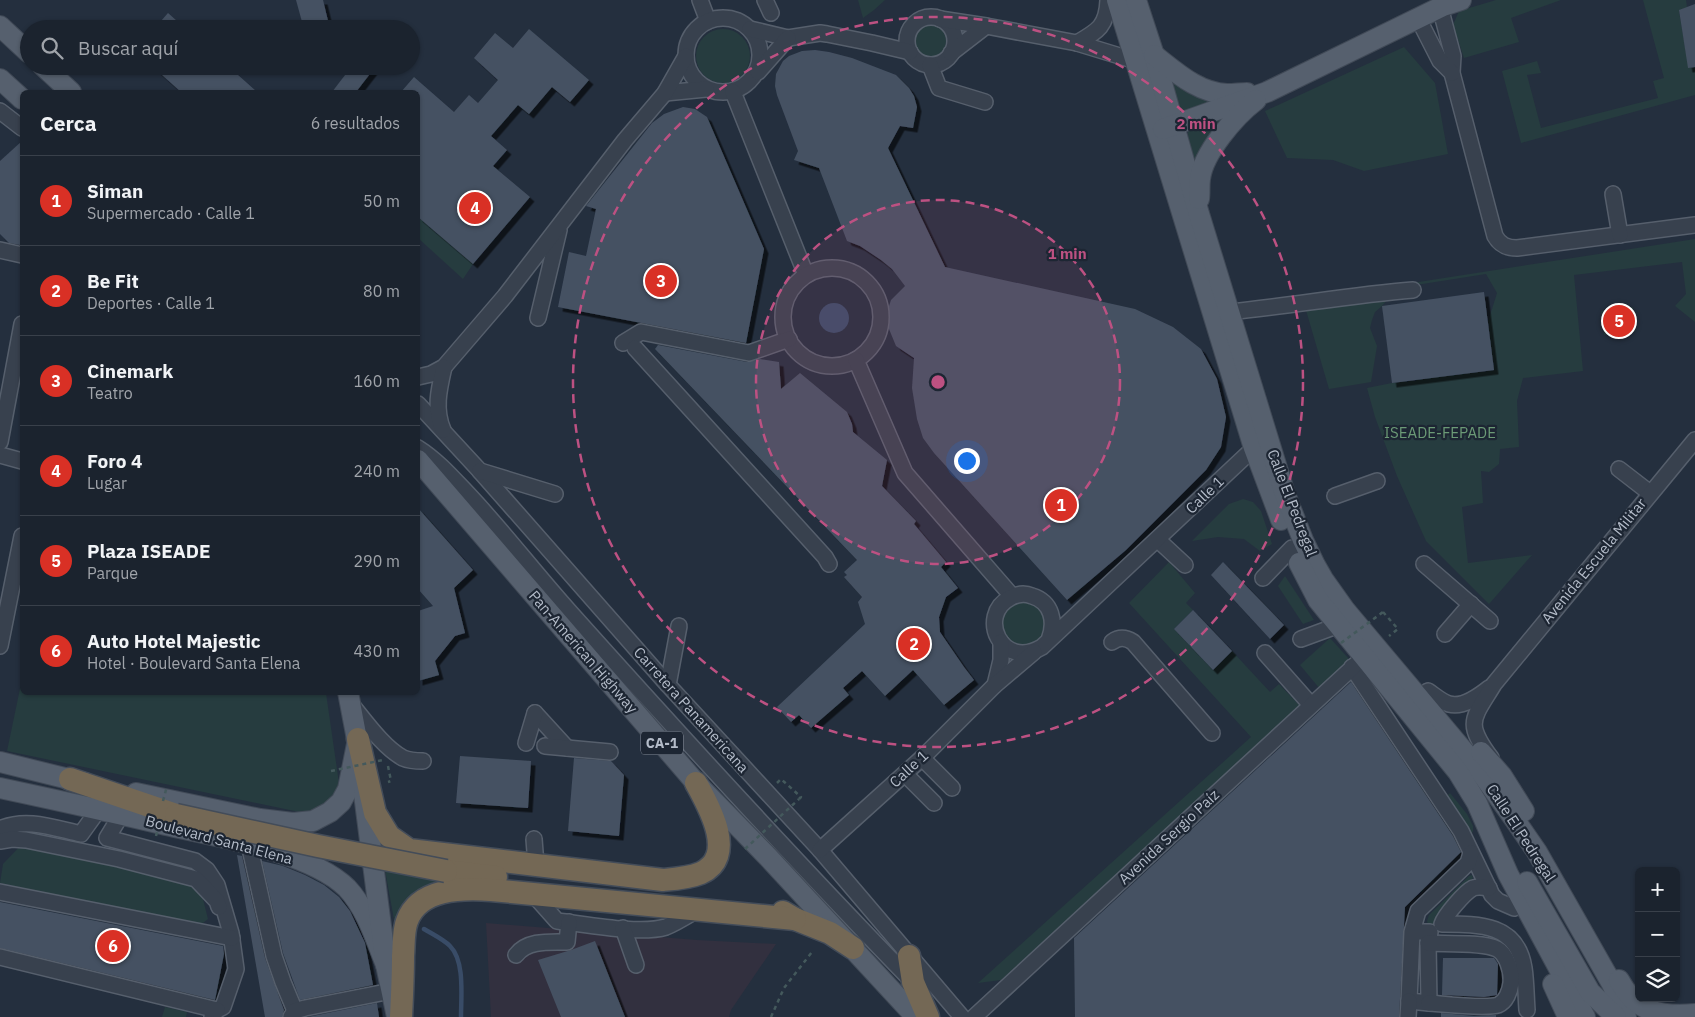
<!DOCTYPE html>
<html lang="es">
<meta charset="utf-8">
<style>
body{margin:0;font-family:"IBM Plex Sans",sans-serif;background:#282f3a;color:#f1f3f6}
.controls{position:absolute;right:15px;bottom:15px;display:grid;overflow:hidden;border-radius:8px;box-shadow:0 1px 4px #0004}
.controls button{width:45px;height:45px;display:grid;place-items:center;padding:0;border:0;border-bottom:1px solid #39404a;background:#1b232e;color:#f1f3f6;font:25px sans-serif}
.you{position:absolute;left:966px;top:460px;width:18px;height:18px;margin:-12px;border:4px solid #fff;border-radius:50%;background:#1a73e8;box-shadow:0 0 0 8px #1a73e833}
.badge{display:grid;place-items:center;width:32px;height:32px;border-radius:50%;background:#d93025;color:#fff;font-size:16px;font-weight:700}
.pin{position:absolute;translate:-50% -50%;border:2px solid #fff;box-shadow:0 1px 5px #0006}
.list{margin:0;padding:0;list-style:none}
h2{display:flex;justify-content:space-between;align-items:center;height:65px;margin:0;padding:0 20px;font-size:21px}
h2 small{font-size:16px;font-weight:400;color:#a0a4aa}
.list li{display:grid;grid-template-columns:32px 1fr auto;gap:15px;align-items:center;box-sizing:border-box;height:90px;padding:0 20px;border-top:1px solid #39404a}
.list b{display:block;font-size:19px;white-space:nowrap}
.list p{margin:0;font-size:16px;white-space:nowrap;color:#a0a4aa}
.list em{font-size:16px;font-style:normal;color:#a0a4aa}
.icon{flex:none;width:28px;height:28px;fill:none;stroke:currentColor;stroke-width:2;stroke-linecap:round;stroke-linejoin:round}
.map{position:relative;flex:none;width:1695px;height:1017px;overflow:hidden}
.search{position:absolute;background:#1b232e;box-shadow:0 1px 4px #0004;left:20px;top:20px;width:400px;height:55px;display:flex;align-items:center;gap:12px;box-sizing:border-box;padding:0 18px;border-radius:28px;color:#a0a4aa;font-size:19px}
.panel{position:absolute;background:#1b232e;box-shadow:0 1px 4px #0004;left:20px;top:90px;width:400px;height:605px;border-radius:8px}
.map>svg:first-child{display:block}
.medical{fill:#32303f}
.green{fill:#263c3f}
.water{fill:#394c67}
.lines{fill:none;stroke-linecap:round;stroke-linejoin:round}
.stream{stroke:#394c67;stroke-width:4.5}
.building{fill:#455162;filter:url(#shadow)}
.minor-casing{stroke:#565f6c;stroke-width:18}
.major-casing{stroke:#414a57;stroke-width:22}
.highway-casing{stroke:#434c59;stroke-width:25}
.path{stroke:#44595c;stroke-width:2.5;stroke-dasharray:4 4;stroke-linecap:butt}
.minor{stroke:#38414e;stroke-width:15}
.major{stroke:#56606e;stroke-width:20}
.highway{stroke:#746855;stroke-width:22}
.highway-bridge-casing{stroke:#434c59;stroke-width:25;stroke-linecap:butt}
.path-bridge{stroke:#44595c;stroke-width:2.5;stroke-dasharray:4 4;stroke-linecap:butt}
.highway-bridge{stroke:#746855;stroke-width:22}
.ring{fill:none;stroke:#bd5182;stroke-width:2.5;stroke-dasharray:9 6}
.labels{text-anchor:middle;stroke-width:4.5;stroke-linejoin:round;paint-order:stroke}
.shield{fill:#1d2633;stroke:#878f9c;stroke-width:1}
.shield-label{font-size:14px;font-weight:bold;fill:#b4bcc9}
.park-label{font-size:15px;fill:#6b9a76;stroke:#1d2633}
.street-label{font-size:15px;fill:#b4bcc9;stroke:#1d2633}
.centre{fill:#bd5182;stroke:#1d2633;stroke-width:2.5}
.ring-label{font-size:15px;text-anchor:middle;font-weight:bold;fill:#bd5182;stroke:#1d2633;stroke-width:4.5;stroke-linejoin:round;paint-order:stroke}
</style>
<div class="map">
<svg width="1695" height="1017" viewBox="0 0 1695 1017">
<defs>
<filter id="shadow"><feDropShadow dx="4.5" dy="4.5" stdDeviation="0" flood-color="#0009"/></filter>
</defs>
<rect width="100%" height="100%" fill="#242f3e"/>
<!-- medical -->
<path class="medical" d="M486,923L697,940L776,944L731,1010L729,1017H491Z"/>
<!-- green -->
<g class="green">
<path d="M858,0H885L874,10L863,18Z"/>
<path d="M1496,0H1561L1511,18L1519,42L1464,58L1453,25L1459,11Z"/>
<path d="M1643,0H1686L1687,7L1679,11L1686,53L1695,51V95L1521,143L1502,71L1537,61L1541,73L1527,75L1541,128L1658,98L1653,81L1664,78Z"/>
<circle cx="930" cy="41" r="16"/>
<circle cx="723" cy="56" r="27"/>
<path d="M1404,47L1435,83L1448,154L1364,171L1333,160L1287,158L1265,111Z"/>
<path d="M1170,80L1226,102L1180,116Z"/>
<path d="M1230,114L1196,167L1188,136V132Z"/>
<path d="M421,219L473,264L463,279L418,238V223Z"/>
<path d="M1695,239V322L1675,306L1686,294L1682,262L1574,275L1583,371L1523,378L1517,401L1519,447L1500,449L1499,464L1489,472L1481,471L1483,503L1462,507L1468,563L1532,555L1489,604L1426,541L1397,476L1375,417L1367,388L1392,383L1494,370L1488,322L1497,293L1486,274L1397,288L1382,306L1375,312L1372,320L1370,328L1377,346L1371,382L1329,389L1303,300Z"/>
<path d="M1633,307L1636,331L1604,335L1601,311Z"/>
<path d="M1243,499L1253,502L1261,511L1272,544L1260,551L1244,539L1218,537L1192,541L1229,504Z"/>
<path d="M1169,562L1195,593L1186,603L1193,610L1174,629L1213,670L1232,651L1270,692L1279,684L1301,707L1001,980L978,983L1251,737L1129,603Z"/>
<path d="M1285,576L1314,620L1303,624L1278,586Z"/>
<circle cx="1024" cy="624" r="22"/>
<path d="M1330,638L1349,659L1320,689L1300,665Z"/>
<path d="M22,679V692L326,693L340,790L318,811L304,813L7,751Z"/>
<path d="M1450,793L1467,814L1473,826V831L1470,837L1447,799L1448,795Z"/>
<path d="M26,840L199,883L208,919L199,926L0,883L3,864Z"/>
<path d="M385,870L462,882L395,925Z"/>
<path d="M1472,875L1473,878L1455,895L1436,927L1434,928L1428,925L1427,921L1429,915L1469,876Z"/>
<path d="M165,1007L187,1012L186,1017H162Z"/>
</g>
<!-- water -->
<circle class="water" cx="834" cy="318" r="15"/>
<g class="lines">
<!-- stream -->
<path class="stream" d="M424,929C432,934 443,939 450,946C465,961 461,996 461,1017"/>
</g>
<!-- building -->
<g class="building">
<path d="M296,0H323L330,29H304Z"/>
<path d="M1695,4V67L1688,68L1679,10Z"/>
<path d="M168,13L186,29H154Z"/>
<path d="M529,29L589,80L570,102L552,87L529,114L518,105L491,136L507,150L493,166L530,197L473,264L418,217V92H401L414,77L454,112L469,95L478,103L498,80L474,58L495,33L513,48Z"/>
<path d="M815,50L829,52L852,58L896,75L909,88L914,96L917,107L913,128L900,126L888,148L945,267L1135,309L1173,327L1201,349L1217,379L1226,417L1221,447L1206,470L1126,550L1067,600L934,453L923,438L917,419L912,388L914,358L896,346L889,329L888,309L891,300L905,286L892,269L881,260L860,246L847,241L819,168L794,160L798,151L777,95L775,86L776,74L783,61L789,56L802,51Z"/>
<path d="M152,66H228L257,92H181Z"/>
<path d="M352,66H376L356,92H332Z"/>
<path d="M683,107L695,109L707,117L764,249L746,343L558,307L569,252L586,256L596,209L586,206L652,123L664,114Z"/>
<path d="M22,141V243L20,245L9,243L0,234V161Z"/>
<path d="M1484,292L1494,370L1392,383L1382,306Z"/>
<path d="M658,345L747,362L760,359L779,362L781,389L800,373L847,412L852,424L853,432L887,460L882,486L916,521L914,524L946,562L941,567L958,588L946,597L939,617L940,632L964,667L974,680L944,705L913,670L885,696L862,671L843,688L849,695L811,728L799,715L791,722L777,707L865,624L858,602L862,597L844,577L847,575L844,572L857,560L655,349Z"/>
<path d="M418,508L473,570L454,588L465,633L455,636L435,661L439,675L418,681V611L433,606L418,589Z"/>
<path d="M1223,562L1284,625L1270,639L1211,575Z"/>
<path d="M1193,610L1232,651L1213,670L1174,629Z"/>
<path d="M1351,682L1453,836L1461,852L1405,907L1399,1017H1075L1074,938Z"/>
<path d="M460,756L531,761L528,808L456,803Z"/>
<path d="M574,758L611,761L624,775L619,836L568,831Z"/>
<path d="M237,855L242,856L265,958L284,1010L282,1017H265Z"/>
<path d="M262,861L283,866L305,875L324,885L339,897L350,911L365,943L373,985L300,1000L283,953Z"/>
<path d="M0,902L223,946L224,954L215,1000L0,948Z"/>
<path d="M595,941L625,1017H561L538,960L571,950Z"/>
<path d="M1443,958H1494L1498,964L1497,995L1484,997L1442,995Z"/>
<path d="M377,1003L379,1017H308Z"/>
<path d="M1441,1013L1474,1016L1496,1015V1017H1441Z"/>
</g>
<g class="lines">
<!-- minor casing -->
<g class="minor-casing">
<g id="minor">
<path d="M700,0L708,21"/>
<path d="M765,0L771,13"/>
<path d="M1440,7L1453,56L1452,73L1495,236C1500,245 1507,248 1517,248L1695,225"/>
<circle cx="931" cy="41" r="24"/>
<circle cx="723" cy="55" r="37"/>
<path d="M1418,18L1440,61L1452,73"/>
<path d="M940,19L986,26L1077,43L1136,61"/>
<path d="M750,29L788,38L820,33L827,34L872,43L910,52"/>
<path d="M1077,43C1098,31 1107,26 1108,0"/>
<path d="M951,53L986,26"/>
<path d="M930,65L939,88L985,102"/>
<path d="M758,72L788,38"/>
<path d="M733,92L806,275"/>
<path d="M665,93L706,89"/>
<path d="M0,111L22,128"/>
<path d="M1613,194L1620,235"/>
<path d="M0,250L22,255"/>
<circle cx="832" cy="317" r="49"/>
<path d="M1229,312C1290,306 1351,295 1413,290"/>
<path d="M538,318L559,230"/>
<path d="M623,343L641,332L749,353L789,339"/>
<path d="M635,348L825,557L829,564"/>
<path d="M856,360L905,473L1012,596"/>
<path d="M418,377L431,374L444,367L505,296L625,140L665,93L686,56"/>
<path d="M418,404L479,470L668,685L820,850L962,1017"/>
<path d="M443,430C434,409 439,389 444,367"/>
<path d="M0,442L22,324"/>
<path d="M418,448C437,460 452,477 468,494C503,531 534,572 569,611C681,736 795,861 913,982"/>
<path d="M0,455L22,461"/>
<path d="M1619,469L1650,493"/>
<path d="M480,471L555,494"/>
<path d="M1335,496L1377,481"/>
<path d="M1158,540L1185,565"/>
<path d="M1424,564L1490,621"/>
<path d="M1263,578L1292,548"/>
<path d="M1445,634L1471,604"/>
<path d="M1301,639L1339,625"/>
<path d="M1049,640C1056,622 1052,602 1032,596C1025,593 1017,594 1010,598C977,615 1001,671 1042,647L1254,448"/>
<path d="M1112,642C1119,637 1125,637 1133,642L1212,733"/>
<path d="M0,646L22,536"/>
<path d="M1265,653L1311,705"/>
<path d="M1352,667L1461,831L1492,895L1498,901L1514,908"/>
<path d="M668,685L679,626"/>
<path d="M995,685L1001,660V642"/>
<path d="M1428,691C1434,695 1442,702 1449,704C1463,708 1479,696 1489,688"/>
<path d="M351,704C365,721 384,748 403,758C410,761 416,761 423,761"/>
<path d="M535,713L567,748"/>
<path d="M526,743L535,713"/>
<path d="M545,746L610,752"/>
<path d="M922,758L952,788"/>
<path d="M1491,758C1464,722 1473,719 1494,684L1695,440"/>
<path d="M905,774L934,803"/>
<path d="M121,815L107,838L195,861L207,870L217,885L231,933L236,969L223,1007L217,1010L212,1017"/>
<path d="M0,829C26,817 54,828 81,834L99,809"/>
<path d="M534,839L536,865"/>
<path d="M0,841L12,839L26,840L119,859L196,879L217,901L219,907"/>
<path d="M249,844L274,956L283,982L295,1011"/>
<path d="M820,850L922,758L995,685L1034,652"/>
<path d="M1489,888C1484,887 1478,886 1473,888C1465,892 1445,915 1442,924C1478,924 1517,923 1524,968C1526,981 1526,996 1527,1010"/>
<path d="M0,892L232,938"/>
<path d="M533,894L557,921C585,924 639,935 666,927C676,923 687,916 697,910"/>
<path d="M623,928L636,965"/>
<path d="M1412,932H1430L1428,943L1429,1003L1409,1001L1412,932L1418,911L1468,863L1471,853"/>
<path d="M1428,943C1445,944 1483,942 1497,949C1507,954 1512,972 1511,983C1510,991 1506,1002 1498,1005C1486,1009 1443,1004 1429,1003"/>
<path d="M516,955C527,940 549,942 567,942L569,922"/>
<path d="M0,957L217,1010"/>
<path d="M291,1017L295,1011L305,1008L391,991"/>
<path d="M974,1017L1364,657"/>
<path d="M1408,1017L1409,1001"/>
</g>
</g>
<!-- major casing -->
<g class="major-casing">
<g id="major">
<path d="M1117,0L1254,448L1281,520"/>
<path d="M1136,0L1154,55L1199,214L1285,494L1303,540L1315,565L1323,579L1345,610L1477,767L1515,820L1537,852L1612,984L1626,1017"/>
<path d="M0,26L29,53"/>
<path d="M1154,55C1176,72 1198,93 1227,94C1234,94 1241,93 1247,93"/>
<path d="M43,66L71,92"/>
<path d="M0,79L22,99"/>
<path d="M1163,129L1267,92L1443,6L1461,0"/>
<path d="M1199,199C1200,193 1199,186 1200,179C1203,153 1235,116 1256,100"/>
<path d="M418,460L696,783L768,857L916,1017"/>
<path d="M1299,563L1318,600L1458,772L1477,803L1508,874L1585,1017"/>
<path d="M348,692L359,750"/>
<path d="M1481,752L1502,776L1524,811"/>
<path d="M0,762L85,783"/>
<path d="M0,788C56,800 111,812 166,825C215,836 311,852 347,888C366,908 376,940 386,965"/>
<path d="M136,793L260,819L293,823L313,821L330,812L341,802L348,789L358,739"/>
<path d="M364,794L386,965L397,1017"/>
<path d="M1527,882L1590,992L1616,1017"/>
<path d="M1619,980C1636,1012 1660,1017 1695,1014"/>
<path d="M1553,984L1568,1017"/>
</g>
</g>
<!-- highway casing -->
<g class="highway-casing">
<g id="highway">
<path d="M358,739L375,813L389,836L409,850L663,880C675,879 689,878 701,873C738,856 708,805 696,783"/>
<path d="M70,779L176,815"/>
<path d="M446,871L496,877"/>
<path d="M783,912L795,919L830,933L853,948"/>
<path d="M909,956L913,982L928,1017"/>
<path d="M401,1017C402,997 403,976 403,956C404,945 403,931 407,921C419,888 462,888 491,890L795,919"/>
</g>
</g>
<!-- path -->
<g class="path">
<path d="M1383,612L1398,629L1389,636"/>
<path d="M388,766L391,781L388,782"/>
<path d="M777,783L781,779L801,797L799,799"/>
<path d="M771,1017L784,988L812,952"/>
</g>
<!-- minor -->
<use href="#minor" class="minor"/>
<!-- major -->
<use href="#major" class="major"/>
<!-- highway -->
<use href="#highway" class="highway"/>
<!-- highway-bridge casing -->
<g class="highway-bridge-casing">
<path id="highway-bridge" d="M176,815L318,846L446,871"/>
</g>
<!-- path-bridge -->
<g class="path-bridge">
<path d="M1341,643L1383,612"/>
<path d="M331,771L383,760"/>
<path d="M163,801L167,786"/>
<path d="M156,836L159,824"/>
<path d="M745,849L799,799"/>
</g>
<!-- highway-bridge -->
<use href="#highway-bridge" class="highway-bridge"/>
</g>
<!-- distance rings -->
<circle cx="938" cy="382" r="182" fill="#bd5182" fill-opacity=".12"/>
<g class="ring">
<circle cx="938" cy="382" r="182"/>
<circle cx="938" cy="382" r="365"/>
</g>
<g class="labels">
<!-- shield labels -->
<rect class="shield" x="641" y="731.5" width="42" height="23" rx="4"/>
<g class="shield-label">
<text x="662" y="748">CA-1</text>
</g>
<!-- park labels -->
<g class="park-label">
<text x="1440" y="438">ISEADE-FEPADE</text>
</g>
<!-- street labels -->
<g class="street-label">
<text transform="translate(1205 495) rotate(-44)" y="5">Calle 1</text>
<text transform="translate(1292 503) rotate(69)" y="5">Calle El Pedregal</text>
<text transform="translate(1594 561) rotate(-51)" y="5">Avenida Escuela Militar</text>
<text transform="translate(583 652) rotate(49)" y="5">Pan-American Highway</text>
<text transform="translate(691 710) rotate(48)" y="5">Carretera Panamericana</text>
<text transform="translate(909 769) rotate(-43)" y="5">Calle 1</text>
<text transform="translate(1521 833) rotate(57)" y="5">Calle El Pedregal</text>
<text transform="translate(1169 837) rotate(-43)" y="5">Avenida Sergio Paíz</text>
<text transform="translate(219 840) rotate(15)" y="5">Boulevard Santa Elena</text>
</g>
</g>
<circle cx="938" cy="382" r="8" class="centre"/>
<g class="ring-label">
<text x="1196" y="129">2 min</text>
<text x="1067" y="259">1 min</text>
</g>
</svg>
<div class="controls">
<button>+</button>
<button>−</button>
<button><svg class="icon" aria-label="layers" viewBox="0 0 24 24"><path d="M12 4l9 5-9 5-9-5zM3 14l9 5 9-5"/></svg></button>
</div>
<div class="you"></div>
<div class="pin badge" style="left:1061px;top:505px">1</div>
<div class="pin badge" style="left:914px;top:644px">2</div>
<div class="pin badge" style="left:661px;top:281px">3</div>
<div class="pin badge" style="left:475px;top:208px">4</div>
<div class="pin badge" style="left:1619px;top:321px">5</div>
<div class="pin badge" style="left:113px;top:946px">6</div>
<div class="search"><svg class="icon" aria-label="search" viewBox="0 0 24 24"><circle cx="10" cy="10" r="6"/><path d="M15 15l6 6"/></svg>Buscar aquí</div>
<section class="panel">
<h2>Cerca<small>6 resultados</small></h2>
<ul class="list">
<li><span class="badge">1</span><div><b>Siman</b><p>Supermercado · Calle 1</p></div><em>50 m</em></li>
<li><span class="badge">2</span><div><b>Be Fit</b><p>Deportes · Calle 1</p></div><em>80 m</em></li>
<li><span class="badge">3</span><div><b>Cinemark</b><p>Teatro</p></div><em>160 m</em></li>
<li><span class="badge">4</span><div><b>Foro 4</b><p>Lugar</p></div><em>240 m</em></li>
<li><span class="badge">5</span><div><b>Plaza ISEADE</b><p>Parque</p></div><em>290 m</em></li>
<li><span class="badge">6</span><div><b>Auto Hotel Majestic</b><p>Hotel · Boulevard Santa Elena</p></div><em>430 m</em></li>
</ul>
</section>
</div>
